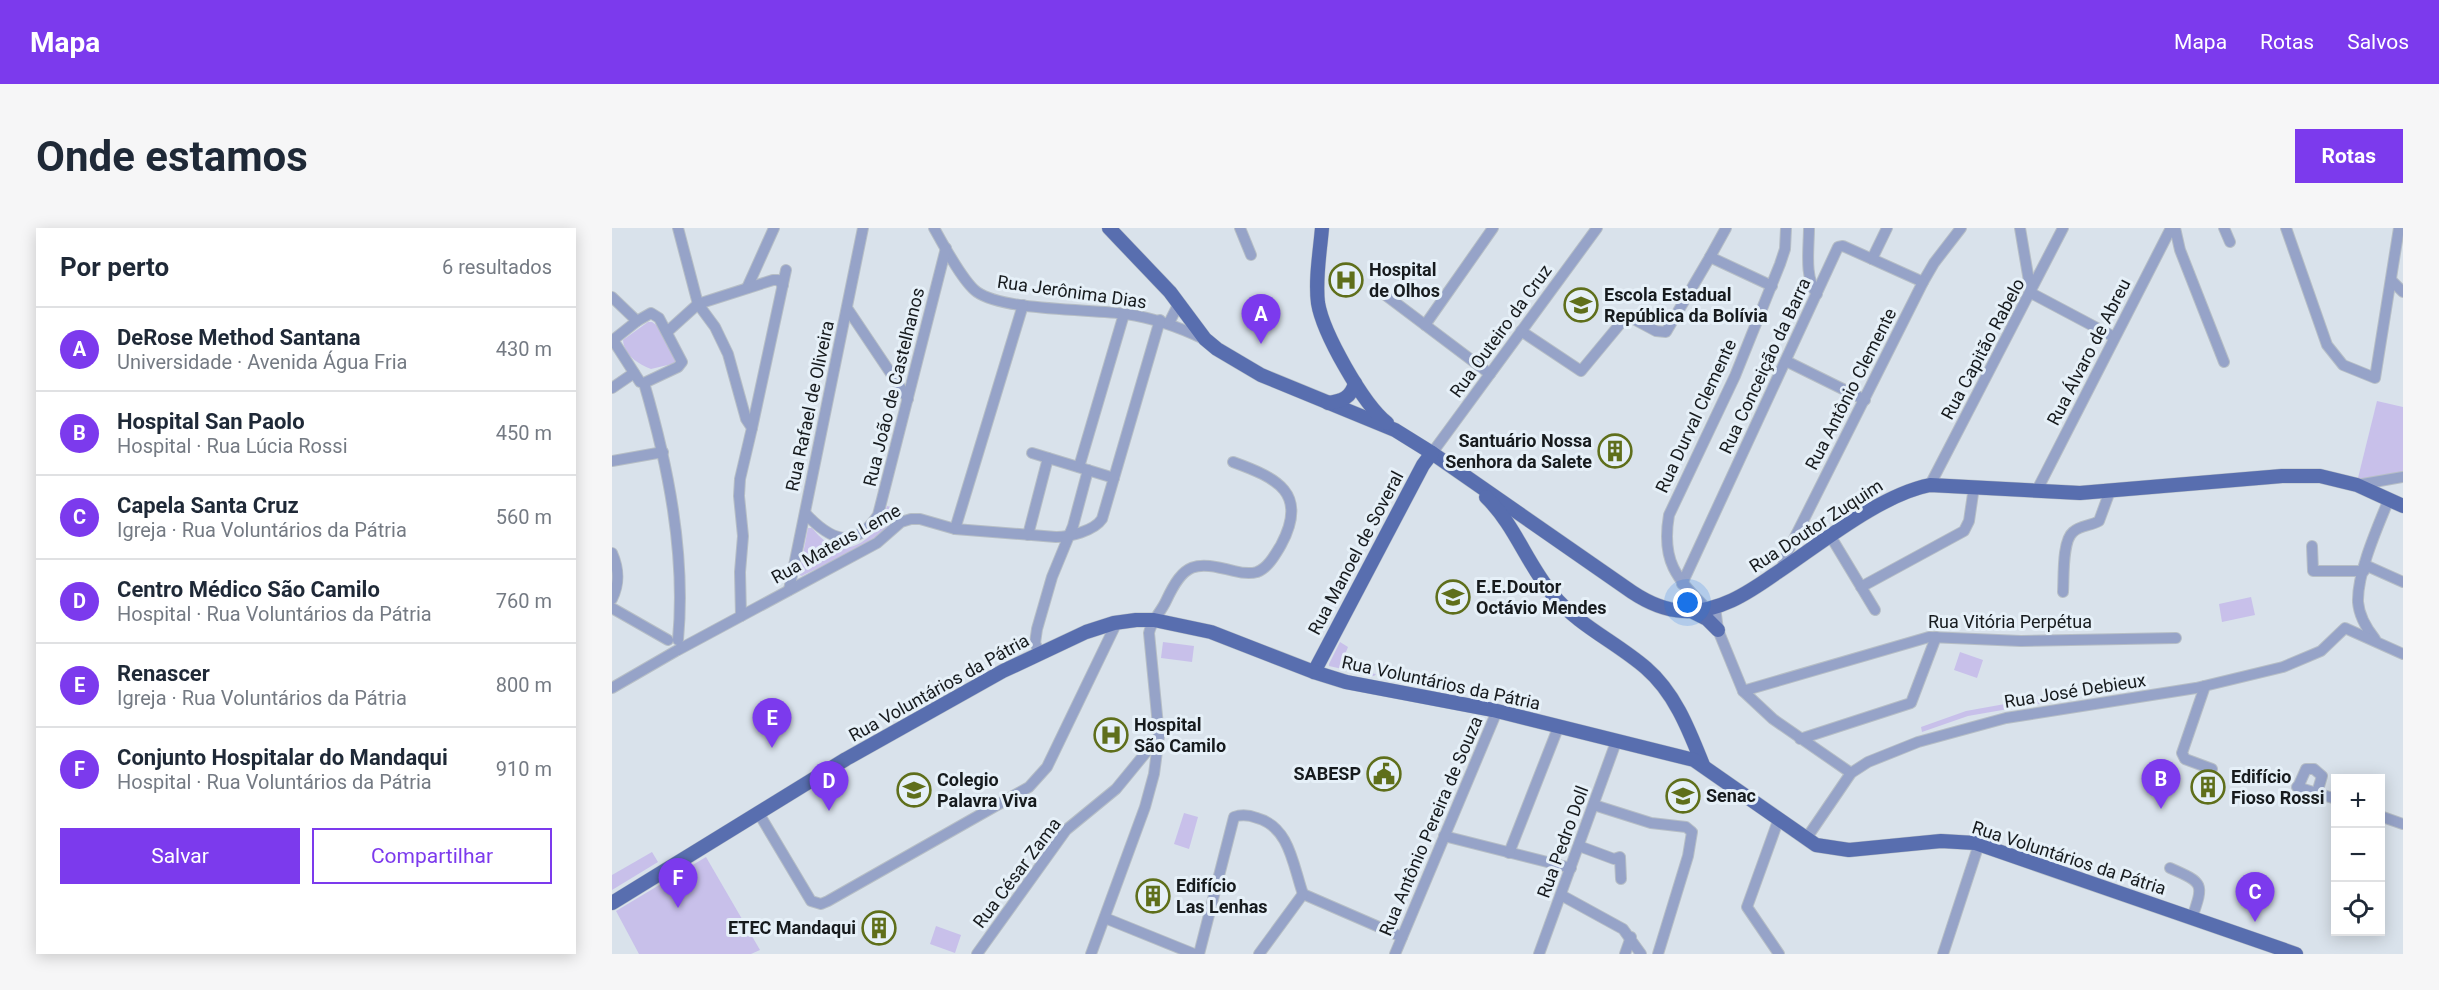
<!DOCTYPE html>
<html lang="pt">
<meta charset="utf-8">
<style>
body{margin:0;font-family:Roboto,sans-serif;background:#f6f6f7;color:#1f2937}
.controls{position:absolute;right:18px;bottom:18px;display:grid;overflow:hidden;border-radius:0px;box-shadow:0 3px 15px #0003}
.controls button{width:54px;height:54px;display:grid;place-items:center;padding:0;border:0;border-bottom:2px solid #e0e1e3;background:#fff;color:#1f2937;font:30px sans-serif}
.you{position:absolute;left:1076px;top:375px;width:21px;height:21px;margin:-15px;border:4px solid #fff;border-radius:50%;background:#1a73e8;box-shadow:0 0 0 9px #1a73e833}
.badge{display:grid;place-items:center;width:39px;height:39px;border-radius:50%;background:#7c3aed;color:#fff;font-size:20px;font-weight:700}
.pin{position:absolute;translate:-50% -50px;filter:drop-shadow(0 2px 3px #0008)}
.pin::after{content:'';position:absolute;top:32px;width:21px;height:18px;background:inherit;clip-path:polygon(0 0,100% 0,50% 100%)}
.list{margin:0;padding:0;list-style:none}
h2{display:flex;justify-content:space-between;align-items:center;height:78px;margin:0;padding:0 24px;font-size:26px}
h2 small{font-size:20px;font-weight:400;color:#747a83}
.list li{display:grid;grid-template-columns:39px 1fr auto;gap:18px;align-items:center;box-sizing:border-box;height:84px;padding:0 24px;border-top:2px solid #e0e1e3}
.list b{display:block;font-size:22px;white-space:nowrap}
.list p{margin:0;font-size:20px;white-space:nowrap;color:#747a83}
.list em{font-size:20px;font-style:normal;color:#747a83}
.actions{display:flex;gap:12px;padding:18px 24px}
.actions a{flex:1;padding:14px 0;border:2px solid #7c3aed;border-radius:0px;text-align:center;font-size:21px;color:#7c3aed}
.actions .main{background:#7c3aed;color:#fff}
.icon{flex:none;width:33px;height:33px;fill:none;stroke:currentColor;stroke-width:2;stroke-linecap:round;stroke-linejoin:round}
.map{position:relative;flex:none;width:1791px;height:726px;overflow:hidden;border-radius:0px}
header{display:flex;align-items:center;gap:36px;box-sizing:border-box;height:84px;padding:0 30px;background:#7c3aed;color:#fff}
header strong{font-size:28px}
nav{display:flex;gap:33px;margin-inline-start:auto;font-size:21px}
.intro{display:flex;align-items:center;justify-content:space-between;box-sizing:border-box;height:144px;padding:0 36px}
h1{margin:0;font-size:42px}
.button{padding:15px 27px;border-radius:0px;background:#7c3aed;color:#fff;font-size:21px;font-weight:700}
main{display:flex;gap:36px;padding:0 36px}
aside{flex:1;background:#fff;border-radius:0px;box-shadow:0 3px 15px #0003}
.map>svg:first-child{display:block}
.green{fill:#c8c0ea}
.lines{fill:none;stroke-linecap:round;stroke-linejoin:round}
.minor-casing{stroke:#b6bec6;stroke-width:12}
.major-casing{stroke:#b6bec6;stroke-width:15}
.minor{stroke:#96a3c8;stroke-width:10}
.major{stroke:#586eaf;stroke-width:14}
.labels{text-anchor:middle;stroke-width:6;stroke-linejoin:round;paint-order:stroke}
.poi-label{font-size:18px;font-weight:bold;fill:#171b1e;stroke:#e6f0f8;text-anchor:start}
.street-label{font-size:18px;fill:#171b1e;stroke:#e6f0f8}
</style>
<header>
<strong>Mapa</strong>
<nav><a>Mapa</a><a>Rotas</a><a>Salvos</a></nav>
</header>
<div class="intro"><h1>Onde estamos</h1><a class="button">Rotas</a></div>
<main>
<aside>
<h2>Por perto<small>6 resultados</small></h2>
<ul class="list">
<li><span class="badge">A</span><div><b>DeRose Method Santana</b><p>Universidade · Avenida Água Fria</p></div><em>430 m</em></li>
<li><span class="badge">B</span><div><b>Hospital San Paolo</b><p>Hospital · Rua Lúcia Rossi</p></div><em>450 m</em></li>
<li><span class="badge">C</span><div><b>Capela Santa Cruz</b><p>Igreja · Rua Voluntários da Pátria</p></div><em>560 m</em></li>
<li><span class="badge">D</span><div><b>Centro Médico São Camilo</b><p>Hospital · Rua Voluntários da Pátria</p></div><em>760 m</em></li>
<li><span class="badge">E</span><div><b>Renascer</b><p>Igreja · Rua Voluntários da Pátria</p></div><em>800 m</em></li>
<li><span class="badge">F</span><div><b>Conjunto Hospitalar do Mandaqui</b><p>Hospital · Rua Voluntários da Pátria</p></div><em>910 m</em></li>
</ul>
<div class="actions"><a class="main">Salvar</a><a>Compartilhar</a></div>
</aside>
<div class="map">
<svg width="1791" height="726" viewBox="0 0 1791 726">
<rect width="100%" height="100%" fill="#d9e2eb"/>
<!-- green -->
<g class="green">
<path d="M36,94H40L47,99L64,135L39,141C26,136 12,127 11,112Z"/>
<path d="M1765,173L1791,179V247L1749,252L1746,250Z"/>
<path d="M275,278L291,282C284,306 213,336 190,348L187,347L196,300H200C204,305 209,310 214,314C243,332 268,303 275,278Z"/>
<path d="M1639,369L1643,387L1610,394L1607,376Z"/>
<path d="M551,414L582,418L580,434L549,430Z"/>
<path d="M728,414L736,419L729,436L743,443L764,446L762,448L717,438V436Z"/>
<path d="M1348,424L1371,432L1365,450L1342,442Z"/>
<path d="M1442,467L1443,473L1356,488L1310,504L1309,499L1354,483Z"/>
<path d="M572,585L586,589L577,621L562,616Z"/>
<path d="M40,624L46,634L0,662V647Z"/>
<path d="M94,629L148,722L139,726H27L4,683Z"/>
<path d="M324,698L349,707L343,725L318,716Z"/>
</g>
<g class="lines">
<!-- minor casing -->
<g class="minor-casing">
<g id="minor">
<path d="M66,0L86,76L103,99L116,126L134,191L140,200L128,251L127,268L131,308L128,344L129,388"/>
<path d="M322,0C331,16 351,54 365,64C392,83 479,81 514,86C542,90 567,99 592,111"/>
<path d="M628,0L639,27"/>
<path d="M1197,0C1197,20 1192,50 1205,66"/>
<path d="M1408,0L1419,65"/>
<path d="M1563,0L1568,22L1612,134"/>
<path d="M1612,0L1618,14"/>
<path d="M1674,0L1715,117L1731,137L1763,150L1787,0"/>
<path d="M1098,29L1114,0"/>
<path d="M1260,31L1275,0"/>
<path d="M1779,52L1791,64"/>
<path d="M135,60L162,0"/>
<path d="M768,63L878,146"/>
<path d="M1419,65L1502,109"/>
<path d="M0,69L25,93"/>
<path d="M235,80L296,171"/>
<path d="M557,95L567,75"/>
<path d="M813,97L881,0"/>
<path d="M909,103L969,143L1013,90L1016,88L1044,103L1054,104L1098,29L1160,58"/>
<path d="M55,104L86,76L161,52H166L171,57"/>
<path d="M1174,133L1253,172"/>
<path d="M32,155L66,139L70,134L47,90L39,85L25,93L1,112L28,154L32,155C56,237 74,326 66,412"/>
<path d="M0,160L22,145"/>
<path d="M140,200L174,42"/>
<path d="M420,225L502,250"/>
<path d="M820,225L985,0"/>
<path d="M0,233L51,224"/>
<path d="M467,239L512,86"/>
<path d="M1318,257L1451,0"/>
<path d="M1745,257L1791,249"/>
<path d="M1424,264L1559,0"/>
<path d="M193,285C218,312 242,323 266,287L334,20"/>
<path d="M343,301L411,77"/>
<path d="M416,307L436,230"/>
<path d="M1219,309L1263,382"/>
<path d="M1700,318L1701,343H1752"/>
<path d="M0,325C7,341 8,355 0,371"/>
<path d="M1753,337L1791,354"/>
<path d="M1169,342L1176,323L1311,54L1322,35L1349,0"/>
<path d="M1070,356L1226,19L1231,18L1311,54"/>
<path d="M1249,359L1352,303L1357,293L1362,259"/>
<path d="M177,362L251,0"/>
<path d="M1451,364C1452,349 1450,313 1461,304C1468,297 1479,298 1487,293L1498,263"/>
<path d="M1103,379L1106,402L1131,463L1161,491L1239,545"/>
<path d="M0,380L56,412"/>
<path d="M1095,381C1064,350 1049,333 1057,287L1123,148L1168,36L1173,21L1174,0"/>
<path d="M1763,411C1755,401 1747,387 1746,374C1745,345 1766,298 1777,271"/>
<path d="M66,422L265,315L289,294L299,291H308L343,301L444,309C457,309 482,303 490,291L548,92"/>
<path d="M428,426L423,415L425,401L440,349L461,298L476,242"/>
<path d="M1593,458L1570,525L1573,531L1600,541"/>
<path d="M0,460L64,423"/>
<path d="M1131,463L1317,409L1409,413L1564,410"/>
<path d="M1188,511L1299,475L1324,409"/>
<path d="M1685,559L1724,571"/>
<path d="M1686,559L1694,541H1702L1710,548L1705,565"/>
<path d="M982,577L1039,595L1074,599L1080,604L1076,628L1046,726"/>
<path d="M146,584L199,673L209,676L216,673L417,559L435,539L505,394"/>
<path d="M1768,588L1791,596"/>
<path d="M1166,593L1135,679L1167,726"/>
<path d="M832,608L959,640"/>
<path d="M1194,611L1239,545L1256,534L1306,514L1394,490L1584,460L1671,439L1709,423L1733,400L1791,426"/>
<path d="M967,618L1002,631L1008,629L1009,651"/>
<path d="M897,625L946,500"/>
<path d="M1558,640C1592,655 1592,655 1580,690"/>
<path d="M691,666L790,709"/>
<path d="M949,667L1011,701L1029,726"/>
<path d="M493,690L582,726"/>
<path d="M365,726L454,602L504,561L545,511"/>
<path d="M479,726L533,579L542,546L547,508L537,405C539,393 549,384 554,373C572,334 583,333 622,343C630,345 638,346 645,344C656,340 663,327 669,317C697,265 665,250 621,234"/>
<path d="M587,726L622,589C630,586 637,587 645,590C678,599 681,638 691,666"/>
<path d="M647,726L691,666"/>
<path d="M783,726L885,483"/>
<path d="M927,726L1004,514"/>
<path d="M1013,726L1019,709"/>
<path d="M1331,726L1367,616"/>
</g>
</g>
<!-- major casing -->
<g class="major-casing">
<g id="major">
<path d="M497,0L558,64L593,111L605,121L649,147L783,202L820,225L1020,364C1035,374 1052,382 1071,383C1106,385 1136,365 1163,346C1207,317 1267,267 1318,257L1468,265L1670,248H1708L1745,257L1791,278"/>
<path d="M710,0C708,24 703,51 706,75C711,105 751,176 775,195"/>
<path d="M716,175C730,173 739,170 743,155"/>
<path d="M874,269C903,297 915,336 941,367C967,398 1004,414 1034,440C1063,465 1077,502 1091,537"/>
<path d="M1079,383L1095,391L1106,402"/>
<path d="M702,444L811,237L820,225"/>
<path d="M0,675L234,531L391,443L474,404L502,395L524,392H542L599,404L702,444L734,454L881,482L1082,532L1204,617L1237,622L1329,613L1363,615L1684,726"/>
</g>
</g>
<!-- minor -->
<use href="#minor" class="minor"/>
<!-- major -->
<use href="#major" class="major"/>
</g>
<!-- icons -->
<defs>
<g id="hospital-ring" transform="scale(1.725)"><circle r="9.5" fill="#e6f0f8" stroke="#5f6f1b" stroke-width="1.5"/><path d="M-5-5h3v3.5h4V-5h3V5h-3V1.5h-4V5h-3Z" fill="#5f6f1b"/></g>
<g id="school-ring" transform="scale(1.725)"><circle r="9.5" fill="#e6f0f8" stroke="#5f6f1b" stroke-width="1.5"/><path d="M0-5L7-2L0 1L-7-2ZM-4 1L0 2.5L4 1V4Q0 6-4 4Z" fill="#5f6f1b"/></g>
<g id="building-ring" transform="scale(1.725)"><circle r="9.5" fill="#e6f0f8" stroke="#5f6f1b" stroke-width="1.5"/><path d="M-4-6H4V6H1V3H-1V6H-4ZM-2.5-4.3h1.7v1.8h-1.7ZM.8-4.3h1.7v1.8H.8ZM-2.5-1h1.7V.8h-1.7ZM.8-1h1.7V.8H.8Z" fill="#5f6f1b"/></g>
<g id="civic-ring" transform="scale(1.725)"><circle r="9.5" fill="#e6f0f8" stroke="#5f6f1b" stroke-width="1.5"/><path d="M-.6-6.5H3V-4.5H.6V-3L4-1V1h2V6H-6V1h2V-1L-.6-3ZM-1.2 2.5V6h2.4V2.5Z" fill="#5f6f1b"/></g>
<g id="university-ring" transform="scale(1.725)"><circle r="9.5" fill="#e6f0f8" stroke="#5f6f1b" stroke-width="1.5"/><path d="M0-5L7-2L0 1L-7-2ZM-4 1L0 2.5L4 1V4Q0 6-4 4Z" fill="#5f6f1b"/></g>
</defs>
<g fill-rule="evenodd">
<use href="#hospital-ring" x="734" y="52"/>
<use href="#school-ring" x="969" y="77"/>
<use href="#building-ring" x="1003" y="223"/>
<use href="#school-ring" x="841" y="369"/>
<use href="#hospital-ring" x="499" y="507"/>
<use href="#civic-ring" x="772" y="546"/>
<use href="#building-ring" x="1596" y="559"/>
<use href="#school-ring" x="302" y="562"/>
<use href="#university-ring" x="1071" y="568"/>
<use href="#building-ring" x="541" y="668"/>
<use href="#building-ring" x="267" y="700"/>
</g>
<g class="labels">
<!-- poi labels -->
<g class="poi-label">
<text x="757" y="48">Hospital<tspan x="757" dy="21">de Olhos</tspan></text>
<text x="992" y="73">Escola Estadual<tspan x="992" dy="21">República da Bolívia</tspan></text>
<text x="980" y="219" text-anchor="end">Santuário Nossa<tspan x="980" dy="21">Senhora da Salete</tspan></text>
<text x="864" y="365">E.E.Doutor<tspan x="864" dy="21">Octávio Mendes</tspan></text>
<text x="522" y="503">Hospital<tspan x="522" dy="21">São Camilo</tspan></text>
<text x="749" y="552" text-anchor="end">SABESP</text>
<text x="1619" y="555">Edifício<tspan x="1619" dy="21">Fioso Rossi</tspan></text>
<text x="325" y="558">Colegio<tspan x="325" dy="21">Palavra Viva</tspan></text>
<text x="1094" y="574">Senac</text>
<text x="564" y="664">Edifício<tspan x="564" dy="21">Las Lenhas</tspan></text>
<text x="244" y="706" text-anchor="end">ETEC Mandaqui</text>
</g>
<!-- street labels -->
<g class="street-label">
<text transform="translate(460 64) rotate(8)" y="6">Rua Jerônima Dias</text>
<text transform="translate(889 103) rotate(-54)" y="6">Rua Outeiro da Cruz</text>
<text transform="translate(1371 121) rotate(-62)" y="6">Rua Capitão Rabelo</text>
<text transform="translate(1477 124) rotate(-63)" y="6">Rua Álvaro de Abreu</text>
<text transform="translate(1153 138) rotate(-65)" y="6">Rua Conceição da Barra</text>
<text transform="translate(282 159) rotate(-76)" y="6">Rua João de Castelhanos</text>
<text transform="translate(1239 161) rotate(-63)" y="6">Rua Antônio Clemente</text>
<text transform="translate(198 178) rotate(-78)" y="6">Rua Rafael de Oliveira</text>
<text transform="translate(1084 188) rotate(-65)" y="6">Rua Durval Clemente</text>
<text transform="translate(1204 298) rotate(-33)" y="6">Rua Doutor Zuquim</text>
<text transform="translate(224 316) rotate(-29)" y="6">Rua Mateus Leme</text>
<text transform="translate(744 325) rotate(-62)" y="6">Rua Manoel de Soveral</text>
<text x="1398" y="400">Rua Vitória Perpétua</text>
<text transform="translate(829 455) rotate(12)" y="6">Rua Voluntários da Pátria</text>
<text transform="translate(327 460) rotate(-29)" y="6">Rua Voluntários da Pátria</text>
<text transform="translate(1463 463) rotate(-9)" y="6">Rua José Debieux</text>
<text transform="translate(819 598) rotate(-67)" y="6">Rua Antônio Pereira de Souza</text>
<text transform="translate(951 614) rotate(-70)" y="6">Rua Pedro Doll</text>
<text transform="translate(1457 630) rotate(18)" y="6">Rua Voluntários da Pátria</text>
<text transform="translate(405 645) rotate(-53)" y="6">Rua César Zama</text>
</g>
</g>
</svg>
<div class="controls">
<button>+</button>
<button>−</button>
<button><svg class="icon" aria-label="locate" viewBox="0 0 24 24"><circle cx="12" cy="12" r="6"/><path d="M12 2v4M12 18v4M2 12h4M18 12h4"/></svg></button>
</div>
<div class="you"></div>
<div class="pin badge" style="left:649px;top:116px">A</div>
<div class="pin badge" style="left:1549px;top:581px">B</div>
<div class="pin badge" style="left:1643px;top:694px">C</div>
<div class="pin badge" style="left:217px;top:583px">D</div>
<div class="pin badge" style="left:160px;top:520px">E</div>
<div class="pin badge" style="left:66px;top:680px">F</div>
</div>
</main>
